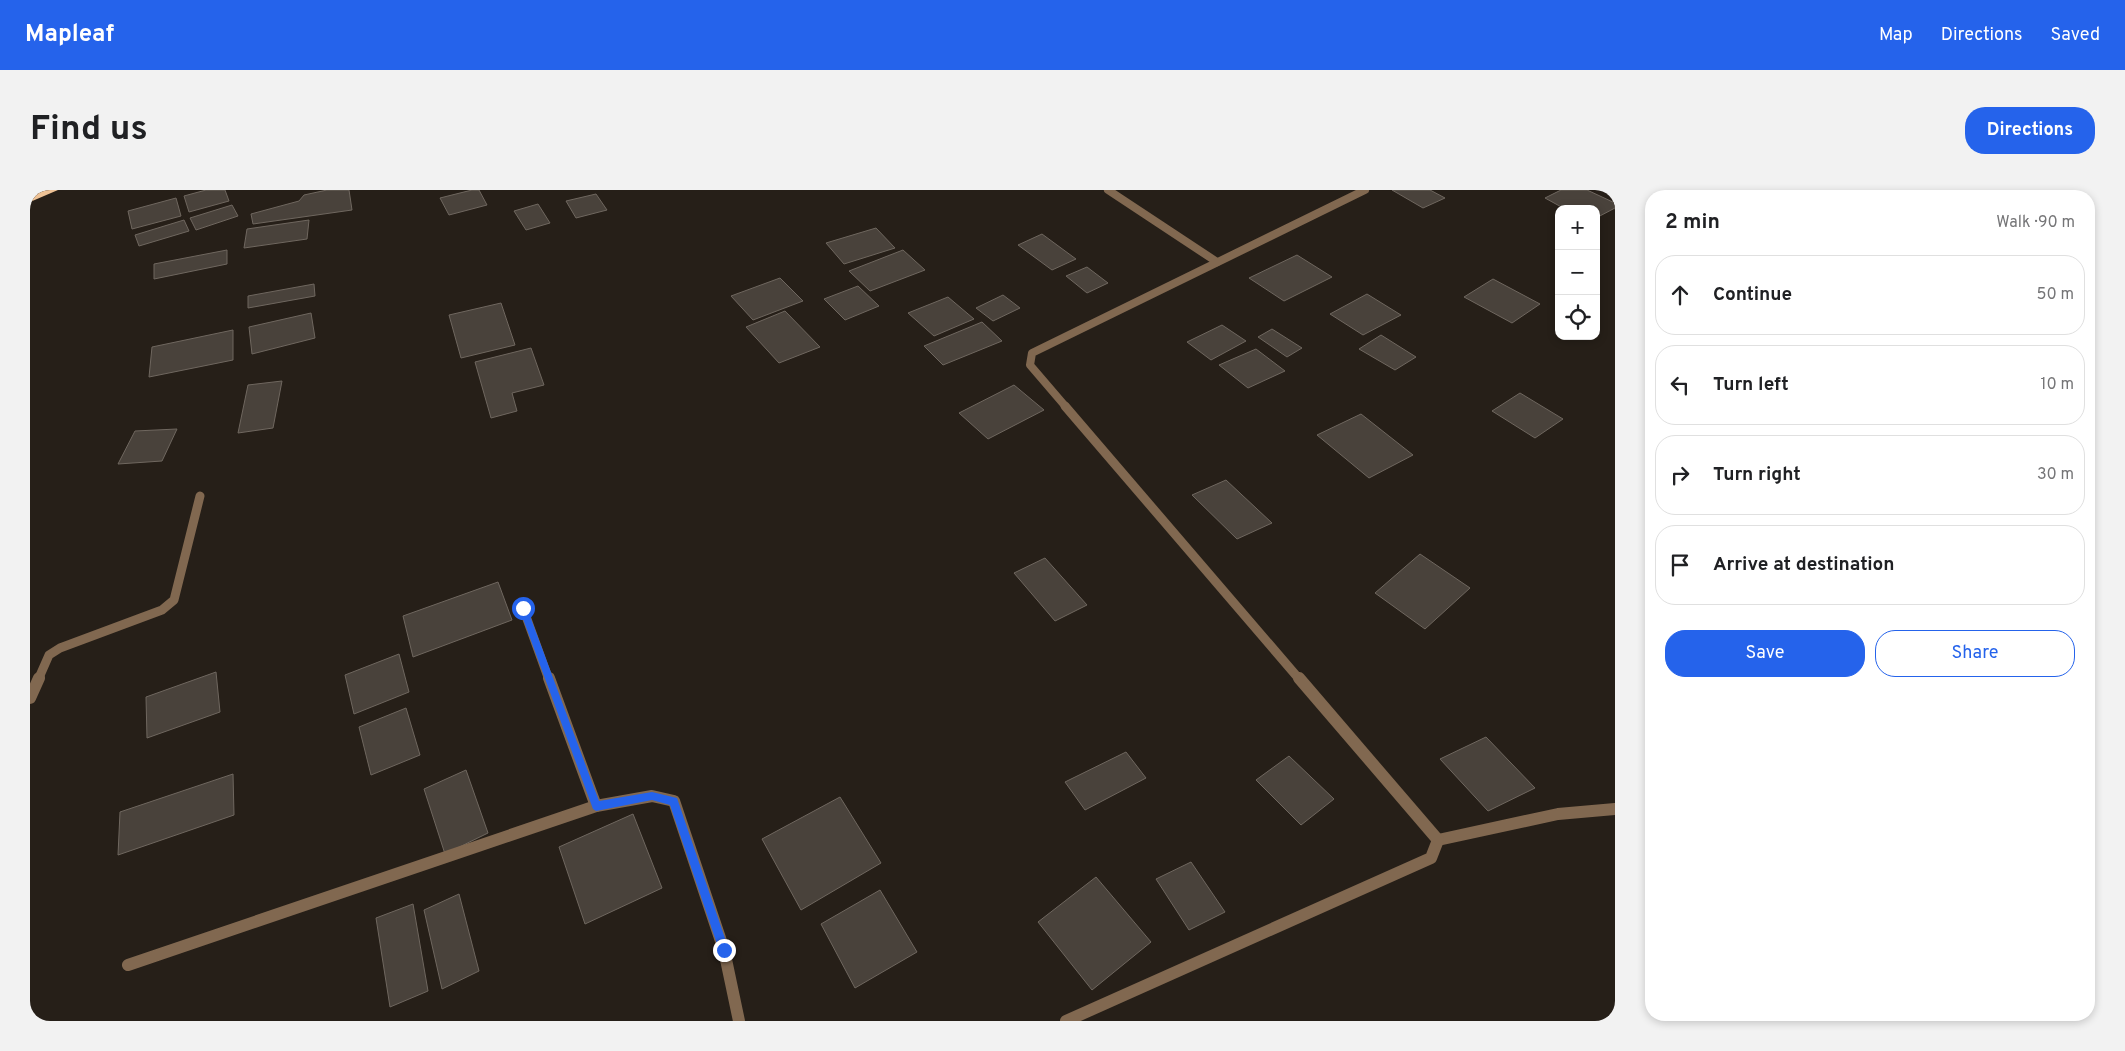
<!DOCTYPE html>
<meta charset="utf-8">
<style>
body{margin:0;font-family:Overpass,sans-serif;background:#f2f2f2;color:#202124}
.controls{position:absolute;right:15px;top:15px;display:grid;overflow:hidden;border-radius:10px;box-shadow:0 2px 8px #0003}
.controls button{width:45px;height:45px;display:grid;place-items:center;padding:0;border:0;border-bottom:1px solid #e0e0e0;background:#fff;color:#202124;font:25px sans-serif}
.stop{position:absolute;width:15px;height:15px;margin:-11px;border:4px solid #2563eb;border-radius:50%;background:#fff}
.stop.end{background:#2563eb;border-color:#fff;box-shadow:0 1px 5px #0008}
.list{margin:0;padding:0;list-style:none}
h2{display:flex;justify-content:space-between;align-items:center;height:65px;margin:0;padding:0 20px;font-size:21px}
h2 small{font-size:16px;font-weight:400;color:#757577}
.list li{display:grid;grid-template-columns:32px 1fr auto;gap:15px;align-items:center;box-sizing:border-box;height:80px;margin:0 10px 10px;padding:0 10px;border:1px solid #e0e0e0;border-radius:20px}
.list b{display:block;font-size:19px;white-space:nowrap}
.list em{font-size:16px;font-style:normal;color:#757577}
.actions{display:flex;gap:10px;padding:15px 20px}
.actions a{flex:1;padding:11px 0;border:1px solid #2563eb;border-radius:20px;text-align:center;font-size:18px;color:#2563eb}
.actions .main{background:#2563eb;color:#fff}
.icon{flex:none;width:28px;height:28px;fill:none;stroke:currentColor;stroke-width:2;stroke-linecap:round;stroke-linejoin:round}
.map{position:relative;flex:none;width:1585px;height:831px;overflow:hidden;border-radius:20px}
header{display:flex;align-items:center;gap:30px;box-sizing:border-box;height:70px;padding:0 25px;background:#2563eb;color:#fff}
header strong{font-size:24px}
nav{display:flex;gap:28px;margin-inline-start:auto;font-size:18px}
.intro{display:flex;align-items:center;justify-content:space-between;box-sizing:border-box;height:120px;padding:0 30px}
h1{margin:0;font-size:35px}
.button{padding:12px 22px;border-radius:20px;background:#2563eb;color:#fff;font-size:18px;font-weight:700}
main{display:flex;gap:30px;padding:0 30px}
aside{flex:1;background:#fff;border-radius:20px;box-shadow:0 2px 8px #0003}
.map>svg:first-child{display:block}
.building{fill:#49423b;stroke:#6f675f}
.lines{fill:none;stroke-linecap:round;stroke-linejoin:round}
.minor-far2{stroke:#816850;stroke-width:8}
.minor-far1{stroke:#816850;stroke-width:9}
.minor{stroke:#816850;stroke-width:12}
.trunk{fill:#eec296;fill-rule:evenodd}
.route{fill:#2563eb}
</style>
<header>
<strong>Mapleaf</strong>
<nav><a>Map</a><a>Directions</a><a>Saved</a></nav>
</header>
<div class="intro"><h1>Find us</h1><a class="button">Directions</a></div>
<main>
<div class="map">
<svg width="1585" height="831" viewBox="0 0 1585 831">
<rect width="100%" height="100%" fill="#261f18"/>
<!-- building -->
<g class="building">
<path d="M176,0H195L199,11L159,22L154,6Z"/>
<path d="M297,0H319L322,20L223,34L221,24L269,11L274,5Z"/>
<path d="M442,0H449L457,15L419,25L410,8Z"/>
<path d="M1362,0H1400L1415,8L1393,18Z"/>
<path d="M1531,0H1557L1585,13V18L1566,28V19H1535L1515,8Z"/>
<path d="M566,4L577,20L546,28L536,11Z"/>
<path d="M146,8L151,26L102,39L98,21Z"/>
<path d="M508,14L520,33L496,40L484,21Z"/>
<path d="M202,15L208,26L166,40L160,28Z"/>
<path d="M154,30L159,41L109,56L105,45Z"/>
<path d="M279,30L277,49L214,58L217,39Z"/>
<path d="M846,38L865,58L814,74L796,53Z"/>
<path d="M1012,44L1046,69L1022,80L988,55Z"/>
<path d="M197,60V74L124,89V74Z"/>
<path d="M873,60L895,80L840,101L819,81Z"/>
<path d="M1267,65L1302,87L1254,111L1219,88Z"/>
<path d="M1057,77L1078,93L1057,103L1036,86Z"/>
<path d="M750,88L773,111L723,130L701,106Z"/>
<path d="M1463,89L1510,114L1482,133L1434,107Z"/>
<path d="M284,94L285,106L218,118V106Z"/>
<path d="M828,96L849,116L815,130L794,109Z"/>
<path d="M1337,104L1371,125L1333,145L1300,124Z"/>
<path d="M973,105L990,118L963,131L946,118Z"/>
<path d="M918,107L944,129L904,146L878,123Z"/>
<path d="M471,113L485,155L431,168L419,125Z"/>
<path d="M755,121L790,157L749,173L716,137Z"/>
<path d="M281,123L285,148L222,164L219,137Z"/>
<path d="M952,132L972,151L913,175L894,156Z"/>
<path d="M1192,135L1216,151L1181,170L1157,152Z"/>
<path d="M1242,139L1272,158L1257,167L1228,147Z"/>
<path d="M203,140V170L119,187L122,157Z"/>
<path d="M1351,145L1386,167L1365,180L1329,159Z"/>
<path d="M501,158L514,195L482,203L487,221L461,228L445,172Z"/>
<path d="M1226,159L1255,181L1218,198L1189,175Z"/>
<path d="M252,191L243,238L208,243L218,195Z"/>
<path d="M984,195L1014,220L958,249L929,223Z"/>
<path d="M1490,203L1533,229L1505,248L1462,221Z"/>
<path d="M1331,224L1383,265L1339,288L1287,245Z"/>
<path d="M147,239L132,271L88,274L105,241Z"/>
<path d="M1196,290L1242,333L1207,349L1162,305Z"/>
<path d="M1390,364L1440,398L1395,439L1345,403Z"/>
<path d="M1015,368L1057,415L1025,431L984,383Z"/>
<path d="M468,392L482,430L383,467L373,426Z"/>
<path d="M369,464L379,502L324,524L315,485Z"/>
<path d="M186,482L190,522L117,548L116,507Z"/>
<path d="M376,518L390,565L341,585L329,537Z"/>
<path d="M1456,547L1505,598L1458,621L1410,569Z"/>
<path d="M1096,562L1116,588L1055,620L1035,592Z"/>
<path d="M1259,566L1304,609L1271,635L1226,590Z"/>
<path d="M436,580L458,643L415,664L394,599Z"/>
<path d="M203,584L204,625L88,665L90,622Z"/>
<path d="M810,607L851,673L771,720L732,649Z"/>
<path d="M603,624L632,698L555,734L529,657Z"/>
<path d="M1161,672L1195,722L1159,740L1126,689Z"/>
<path d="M1066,687L1121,752L1062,800L1008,732Z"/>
<path d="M850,700L887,762L825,798L791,734Z"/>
<path d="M429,704L449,781L412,799L394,720Z"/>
<path d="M383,714L398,801L360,817L346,728Z"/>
</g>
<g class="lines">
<!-- minor-far2 -->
<g class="minor-far2">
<path d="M1078,0L1187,72"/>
<path d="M1036,217L1000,175L1002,163L1335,0"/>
</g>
<!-- minor-far1 -->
<g class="minor-far1">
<path d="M1035,216L1270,490"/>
<path d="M493,418L519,490"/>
<path d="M8,490L19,465L30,458L132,420L144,410L170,306"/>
</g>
<!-- minor -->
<g class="minor">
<path d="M519,488L566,616"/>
<path d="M0,508L9,488"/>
<path d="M1408,650L1528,624L1585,619"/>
<path d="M98,775L566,616L622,606L644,611L694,760L709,831"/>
<path d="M1036,831L1401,668L1408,650L1269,488"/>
</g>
<!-- trunk -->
<path class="trunk" d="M15,0H28L0,12V6Z"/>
</g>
<!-- route -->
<path class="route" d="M493,415L497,418L569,611L622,602L647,608L699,760L698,764L694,766L690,764L689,760L640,615L622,610L566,621L563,619L489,418Z"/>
</svg>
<div class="controls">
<button>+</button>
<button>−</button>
<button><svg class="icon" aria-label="locate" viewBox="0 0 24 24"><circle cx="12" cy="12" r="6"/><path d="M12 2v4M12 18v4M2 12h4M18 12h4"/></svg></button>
</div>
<div class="stop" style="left:493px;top:418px"></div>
<div class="stop end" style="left:694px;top:760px"></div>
</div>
<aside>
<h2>2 min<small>Walk · 90 m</small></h2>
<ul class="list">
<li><svg class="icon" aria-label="ahead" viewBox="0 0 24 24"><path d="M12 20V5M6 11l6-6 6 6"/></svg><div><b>Continue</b></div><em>50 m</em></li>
<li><svg class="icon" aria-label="left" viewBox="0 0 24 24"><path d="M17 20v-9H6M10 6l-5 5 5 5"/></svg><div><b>Turn left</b></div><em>10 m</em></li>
<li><svg class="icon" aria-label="right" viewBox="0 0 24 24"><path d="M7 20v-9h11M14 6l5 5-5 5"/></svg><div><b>Turn right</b></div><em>30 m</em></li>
<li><svg class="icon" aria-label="arrive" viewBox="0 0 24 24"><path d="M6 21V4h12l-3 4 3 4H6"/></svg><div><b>Arrive at destination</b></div></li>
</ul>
<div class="actions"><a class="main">Save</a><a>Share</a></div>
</aside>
</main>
